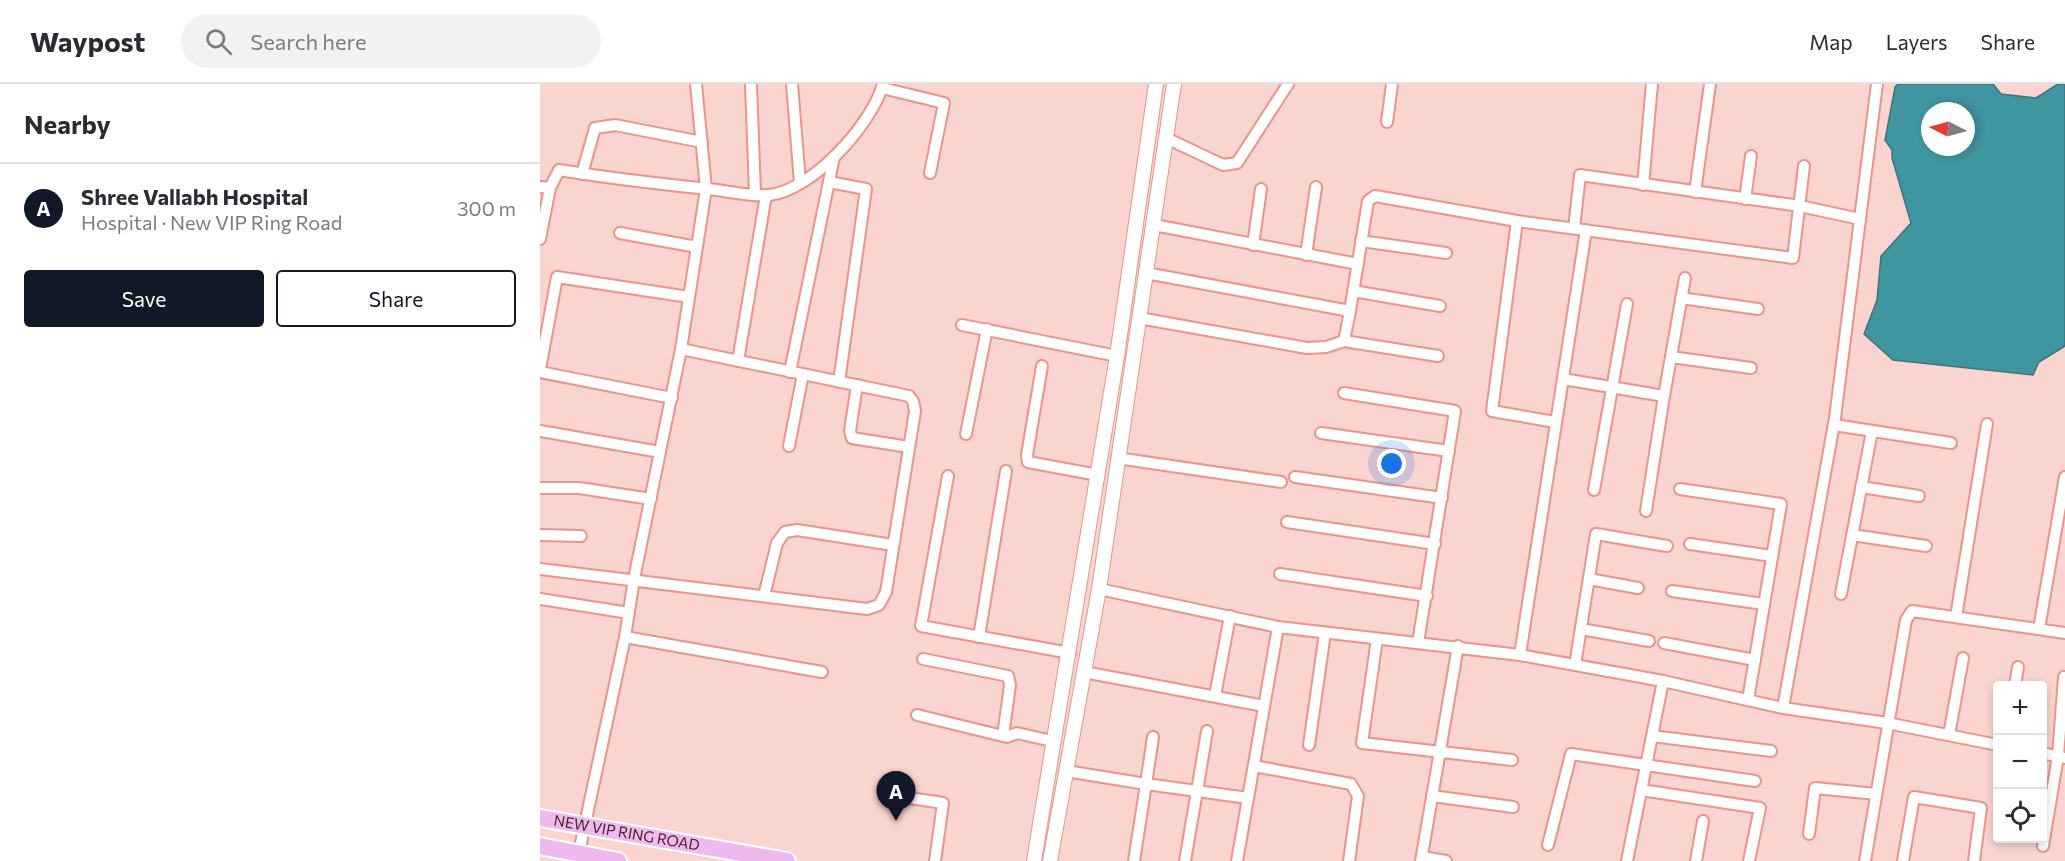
<!DOCTYPE html>
<meta charset="utf-8">
<style>
body{margin:0;font-family:Commissioner,sans-serif;background:#f2f2f3;color:#2b2b33}
.controls{position:absolute;right:18px;bottom:18px;display:grid;overflow:hidden;border-radius:6px;box-shadow:0 3px 9px #0003}
.controls button{width:54px;height:54px;display:grid;place-items:center;padding:0;border:0;border-bottom:2px solid #e1e1e2;background:#fff;color:#2b2b33;font:30px sans-serif}
.compass{position:absolute;left:1381px;top:18px;width:54px;height:54px;border-radius:50%;background:#fff;box-shadow:0 3px 9px #0003;rotate:276deg}
.you{position:absolute;left:852px;top:380px;width:21px;height:21px;margin:-15px;border:4px solid #fff;border-radius:50%;background:#1a73e8;box-shadow:0 0 0 9px #1a73e833}
.badge{display:grid;place-items:center;width:39px;height:39px;border-radius:50%;background:#111827;color:#fff;font-size:20px;font-weight:700}
.pin{position:absolute;translate:-50% -50px;filter:drop-shadow(0 2px 3px #0008)}
.pin::after{content:'';position:absolute;top:32px;width:21px;height:18px;background:inherit;clip-path:polygon(0 0,100% 0,50% 100%)}
.list{margin:0;padding:0;list-style:none}
h2{display:flex;justify-content:space-between;align-items:center;height:78px;margin:0;padding:0 24px;font-size:26px}
h2 small{font-size:20px;font-weight:400;color:#7c7c81}
.list li{display:grid;grid-template-columns:39px 1fr auto;gap:18px;align-items:center;box-sizing:border-box;height:90px;padding:0 24px;border-top:2px solid #e1e1e2}
.list b{display:block;font-size:22px;white-space:nowrap}
.list p{margin:0;font-size:20px;white-space:nowrap;color:#7c7c81}
.list em{font-size:20px;font-style:normal;color:#7c7c81}
.actions{display:flex;gap:12px;padding:18px 24px}
.actions a{flex:1;padding:14px 0;border:2px solid #111827;border-radius:6px;text-align:center;font-size:21px;color:#111827}
.actions .main{background:#111827;color:#fff}
.icon{flex:none;width:33px;height:33px;fill:none;stroke:currentColor;stroke-width:2;stroke-linecap:round;stroke-linejoin:round}
.map{position:relative;flex:none;width:1525px;height:777px;overflow:hidden}
header{display:flex;align-items:center;gap:36px;box-sizing:border-box;height:84px;padding:0 30px;background:#fff;border-bottom:2px solid #e1e1e2}
header strong{font-size:28px}
nav{display:flex;gap:33px;margin-inline-start:auto;font-size:21px}
.search{width:420px;height:54px;background:#f2f2f3;display:flex;align-items:center;gap:15px;box-sizing:border-box;padding:0 21px;border-radius:33px;color:#7c7c81;font-size:22px}
main{display:flex}
aside{flex:1;background:#fff}
.map>svg:first-child{display:block}
.water{fill:#3f95a0;stroke:#41737a;stroke-width:1.5;fill-rule:evenodd}
.lines{fill:none;stroke-linecap:round;stroke-linejoin:round}
.minor-casing{stroke:#eb9489;stroke-width:14}
.tertiary-casing{stroke:#eb9489;stroke-width:16}
.primary-casing{stroke:#fff;stroke-width:20}
.minor{stroke:#fff;stroke-width:10}
.tertiary{stroke:#fff;stroke-width:14}
.primary{stroke:#efb8ef;stroke-width:16}
.labels{text-anchor:middle;stroke-width:4.5;stroke-linejoin:round;paint-order:stroke}
.street-label{font-size:15px;fill:#472421;stroke:#fae6e4}
</style>
<header>
<strong>Waypost</strong>
<div class="search"><svg class="icon" aria-label="search" viewBox="0 0 24 24"><circle cx="10" cy="10" r="6"/><path d="M15 15l6 6"/></svg>Search here</div>
<nav><a>Map</a><a>Layers</a><a>Share</a></nav>
</header>
<main>
<aside>
<h2>Nearby<small></small></h2>
<ul class="list">
<li><span class="badge">A</span><div><b>Shree Vallabh Hospital</b><p>Hospital · New VIP Ring Road</p></div><em>300 m</em></li>
</ul>
<div class="actions"><a class="main">Save</a><a>Share</a></div>
</aside>
<div class="map">
<svg width="1525" height="777" viewBox="0 0 1525 777">
<rect width="100%" height="100%" fill="#fad4cf"/>
<!-- water -->
<path class="water" d="M1358,0H1453L1461,10L1496,14L1518,0H1525V262L1499,278L1493,291L1353,276L1324,250L1337,216L1341,172L1371,139L1352,74V66L1345,56L1355,3ZM1390,27H1426V63H1390Z"/>
<g class="lines">
<!-- minor casing -->
<g class="minor-casing">
<g id="minor">
<path d="M211,0L215,110"/>
<path d="M252,0L260,99"/>
<path d="M342,4L404,19L390,89"/>
<path d="M847,38L852,0"/>
<path d="M626,54L683,81L697,79L748,0"/>
<path d="M42,90L55,44L75,41L162,58"/>
<path d="M289,98L326,105L299,298"/>
<path d="M1103,101L1112,0"/>
<path d="M0,103L10,104L19,86C69,94 119,100 169,105C188,107 210,113 229,111C272,107 332,40 343,0"/>
<path d="M1155,108L1170,0"/>
<path d="M1205,115L1211,72"/>
<path d="M614,141L818,180"/>
<path d="M1034,144L1040,91L1260,122L1320,135"/>
<path d="M80,149L157,163"/>
<path d="M0,155L10,104"/>
<path d="M821,157L906,169"/>
<path d="M713,161L721,105"/>
<path d="M766,171L776,103"/>
<path d="M606,189L810,227L828,117L835,112L977,137"/>
<path d="M813,207L900,222"/>
<path d="M1141,214L1218,225"/>
<path d="M810,227L804,257L898,272"/>
<path d="M599,234L767,264L786,263L804,257"/>
<path d="M422,241L577,272"/>
<path d="M1131,273L1211,284"/>
<path d="M198,277L226,111"/>
<path d="M502,282L487,371L488,378L558,391"/>
<path d="M0,285L17,193L149,213"/>
<path d="M0,288L132,314"/>
<path d="M250,288L294,73"/>
<path d="M1023,295L1124,312L1106,427"/>
<path d="M317,301L310,347L312,354L369,363"/>
<path d="M804,309L915,327L878,559"/>
<path d="M1124,312L1145,194"/>
<path d="M1015,338L952,327L977,137L1253,174L1264,82"/>
<path d="M1294,341L1411,359"/>
<path d="M0,347L120,368"/>
<path d="M781,349L909,367"/>
<path d="M426,350L447,245"/>
<path d="M249,362L263,290"/>
<path d="M577,374L741,398"/>
<path d="M408,392L381,542L530,569"/>
<path d="M755,393L902,414"/>
<path d="M1321,403L1379,412"/>
<path d="M0,404H39L111,415"/>
<path d="M1140,405L1241,420L1208,616"/>
<path d="M1054,406L1087,220"/>
<path d="M747,438L895,460"/>
<path d="M0,451L41,452"/>
<path d="M1312,451L1386,462"/>
<path d="M1150,460L1232,472"/>
<path d="M0,485L327,525L339,521L346,508L375,327L373,317L369,312L141,265"/>
<path d="M740,490L887,512"/>
<path d="M1049,495L1098,504"/>
<path d="M559,505L738,543L980,571L1123,597L1243,624L1347,639L1458,661"/>
<path d="M1132,507L1224,520"/>
<path d="M1301,510L1332,347"/>
<path d="M224,512L237,459L245,448L257,446L353,461"/>
<path d="M0,515L89,529"/>
<path d="M1416,533L1447,340"/>
<path d="M1041,545L1109,557"/>
<path d="M1499,545L1525,393"/>
<path d="M85,553L282,588"/>
<path d="M439,553L466,387"/>
<path d="M837,555L822,659L972,676"/>
<path d="M1124,559L1215,576"/>
<path d="M980,571L1046,146"/>
<path d="M383,575L468,592L470,601L463,652"/>
<path d="M1035,581L1056,450L1127,462"/>
<path d="M544,588L724,622"/>
<path d="M1475,602L1478,583"/>
<path d="M675,612L690,532"/>
<path d="M1243,624L1295,334L1337,0"/>
<path d="M377,631L467,653L477,649L512,657"/>
<path d="M667,647L657,707L708,714"/>
<path d="M1409,651L1423,574"/>
<path d="M1112,652L1231,667"/>
<path d="M769,661L785,549"/>
<path d="M1502,669L1525,674"/>
<path d="M714,682L811,700L818,712L809,777"/>
<path d="M526,687L606,700L613,653"/>
<path d="M1101,706L1220,724L1209,777"/>
<path d="M356,712L403,719L395,777"/>
<path d="M892,712L973,723"/>
<path d="M1269,750L1275,704L1336,710"/>
<path d="M1008,761L1031,670L1215,697"/>
<path d="M1503,762L1518,672L1524,593"/>
<path d="M38,773L85,553L94,495L141,265L166,105L156,0"/>
<path d="M882,773L906,777"/>
<path d="M594,777L606,700L657,707L645,777"/>
<path d="M697,777L738,543"/>
<path d="M881,777L918,562"/>
<path d="M1087,777L1123,597"/>
<path d="M1156,777L1163,737"/>
<path d="M1325,777L1366,536L1372,527L1525,549"/>
<path d="M1363,777L1374,713L1441,724L1434,777"/>
</g>
</g>
<!-- tertiary casing -->
<g class="tertiary-casing">
<g id="tertiary">
<path d="M494,777L577,272L616,0"/>
<path d="M510,777L559,505L634,0"/>
</g>
</g>
<!-- primary casing -->
<g class="primary-casing">
<g id="primary">
<path id="s1" d="M0,734L247,777"/>
<path d="M0,762L78,777"/>
</g>
</g>
<!-- minor -->
<use href="#minor" class="minor"/>
<!-- tertiary -->
<use href="#tertiary" class="tertiary"/>
<!-- primary -->
<use href="#primary" class="primary"/>
</g>
<g class="labels">
<!-- street labels -->
<g class="street-label">
<text dy="5" stroke="none"><textPath href="#s1" startOffset="88">NEW VIP RING ROAD</textPath></text>
</g>
</g>
</svg>
<div class="controls">
<button>+</button>
<button>−</button>
<button><svg class="icon" aria-label="locate" viewBox="0 0 24 24"><circle cx="12" cy="12" r="6"/><path d="M12 2v4M12 18v4M2 12h4M18 12h4"/></svg></button>
</div>
<svg class="compass" viewBox="-18 -18 36 36"><path d="M0-13l5 13h-10z" fill="#e53935"/><path d="M0 13l5-13h-10z" fill="#7c7c81"/></svg>
<div class="you"></div>
<div class="pin badge" style="left:356px;top:737px">A</div>
</div>
</main>
